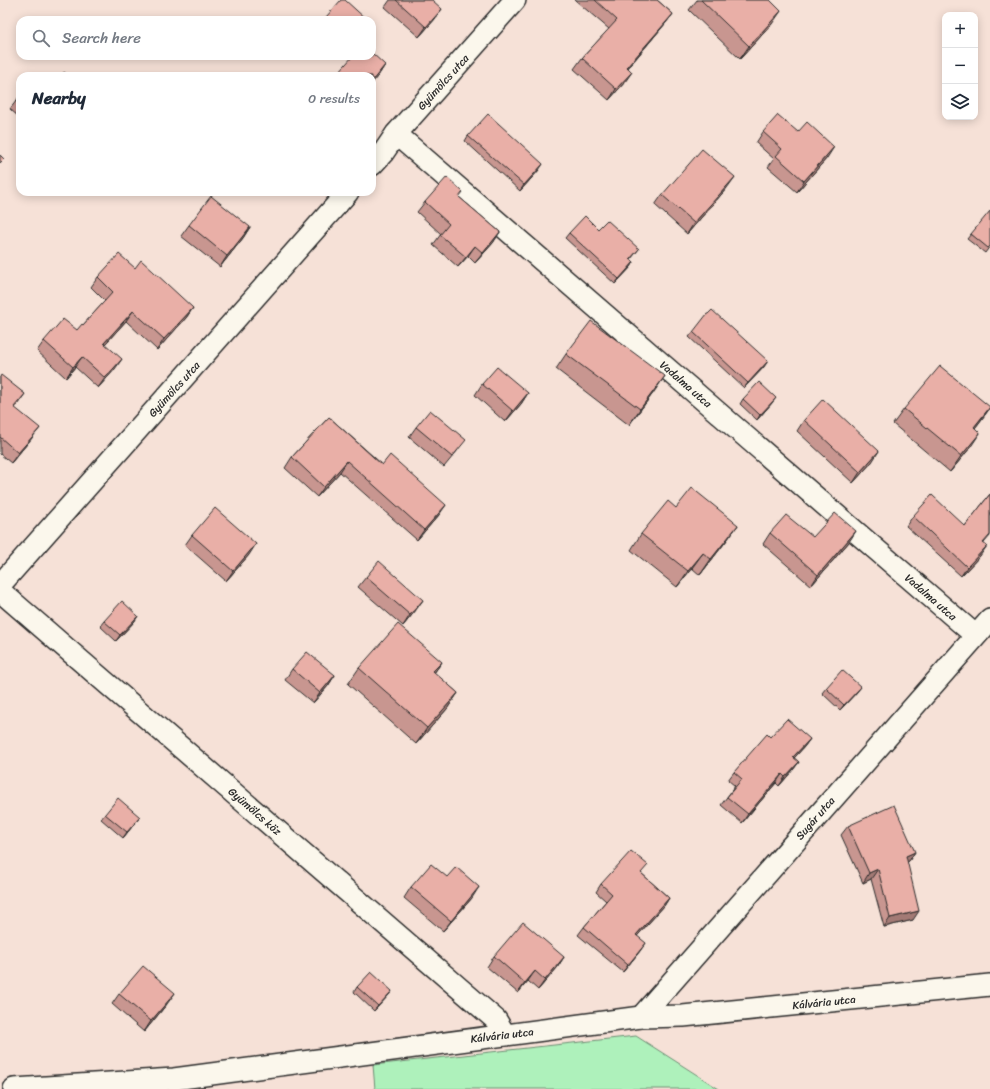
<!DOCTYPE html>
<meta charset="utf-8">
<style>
body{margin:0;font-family:Sriracha,sans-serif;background:#f6f6f7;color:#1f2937}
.controls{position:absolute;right:12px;top:12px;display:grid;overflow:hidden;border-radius:8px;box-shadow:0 2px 10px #0003}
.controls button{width:36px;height:36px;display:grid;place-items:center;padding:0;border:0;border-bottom:1px solid #e0e1e3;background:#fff;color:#1f2937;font:20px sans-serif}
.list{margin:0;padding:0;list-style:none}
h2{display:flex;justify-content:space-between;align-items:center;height:52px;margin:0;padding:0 16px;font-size:17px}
h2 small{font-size:13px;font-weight:400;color:#747a83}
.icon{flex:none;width:22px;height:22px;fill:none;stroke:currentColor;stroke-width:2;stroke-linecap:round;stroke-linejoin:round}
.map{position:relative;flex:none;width:990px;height:1089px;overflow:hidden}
.search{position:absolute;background:#fff;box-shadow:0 2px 10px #0003;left:16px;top:16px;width:360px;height:44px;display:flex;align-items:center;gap:10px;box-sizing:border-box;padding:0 14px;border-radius:12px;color:#747a83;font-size:15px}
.panel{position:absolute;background:#fff;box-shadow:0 2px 10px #0003;left:16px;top:72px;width:360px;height:124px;border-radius:12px}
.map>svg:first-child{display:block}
.green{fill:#aef1bb;stroke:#6c8e73}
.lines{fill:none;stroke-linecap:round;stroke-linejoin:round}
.street-casing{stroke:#2b2b2b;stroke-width:24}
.street{stroke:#fbf7ec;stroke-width:21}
.wall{fill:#c89690;stroke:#2b2b2b}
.shaded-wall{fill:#a37a75;stroke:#2b2b2b}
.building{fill:#e9afa7;stroke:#2b2b2b}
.labels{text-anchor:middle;stroke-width:4;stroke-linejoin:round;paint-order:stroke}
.street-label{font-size:11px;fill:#2b2b2b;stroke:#fbf7ec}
</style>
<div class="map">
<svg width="990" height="1089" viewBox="0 0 990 1089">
<rect width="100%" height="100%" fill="#f6e1d7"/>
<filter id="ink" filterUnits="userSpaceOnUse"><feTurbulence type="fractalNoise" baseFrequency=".025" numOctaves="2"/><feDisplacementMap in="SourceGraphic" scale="8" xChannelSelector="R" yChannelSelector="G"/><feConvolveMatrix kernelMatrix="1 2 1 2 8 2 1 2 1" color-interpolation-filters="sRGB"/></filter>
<g filter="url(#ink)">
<!-- green -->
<path class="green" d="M636,1036L719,1089H375L373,1065Z"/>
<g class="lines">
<!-- street casing -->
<g class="street-casing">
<g id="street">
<path d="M396,134L975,635"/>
<path d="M372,165L383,153L396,134L515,0"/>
<path d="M0,585L348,192"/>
<path d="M0,591L496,1020L505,1035"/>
<path d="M641,1017L990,620"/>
<path d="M14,1089L174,1079L641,1017L683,1016L990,985"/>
</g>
</g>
<!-- street -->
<use href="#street" class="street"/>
</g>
<!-- wall -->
<g class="wall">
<path d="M390,0H432L435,19L419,37L385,7Z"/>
<path d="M575,0H657L673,14L665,24L628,68L625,82L609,100L574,69L582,58L609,29Z"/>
<path d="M697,0H770L772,24L740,59L689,10Z"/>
<path d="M326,17L367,20H324Z"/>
<path d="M385,65L378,76H336L338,73Z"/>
<path d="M20,96V118L10,109Z"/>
<path d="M763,132H798L827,158L797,192L768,167L774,159L756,143Z"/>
<path d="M468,136L539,170L520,191L465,141Z"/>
<path d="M727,188L687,234L655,205L662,195Z"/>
<path d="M459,197L500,232L493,243L475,263L468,256L458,267L433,245L441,234L417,212L425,202Z"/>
<path d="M189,225L250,227L243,238L220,267L181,236Z"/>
<path d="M598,229L639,249L631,259L634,262L631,267L615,284L565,238L569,233Z"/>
<path d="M971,234L990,246L985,253L967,239Z"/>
<path d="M135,268L193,308L186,318L157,350L126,321L105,344L115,369L98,388L75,367L66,378L37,351L44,341L77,330L83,325L105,301L91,287L98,277Z"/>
<path d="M693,332L764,367L744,388L689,337Z"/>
<path d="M566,354L654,392L629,425L556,369Z"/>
<path d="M0,377L25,394L15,408L32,438L11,463L0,454Z"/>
<path d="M482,384L528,393L521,404L505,422L475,395Z"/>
<path d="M743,399L772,403L757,420L740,404Z"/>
<path d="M990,408L975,428L970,448L950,472L893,424L904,409Z"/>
<path d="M329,417L439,515L417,540L340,472L317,497L285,468L292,457Z"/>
<path d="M804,420L872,462L853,483L797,431Z"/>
<path d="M416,427L458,450L444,467L409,437Z"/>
<path d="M990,494V536L984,543L980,556L961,576L906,526L913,516L965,526Z"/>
<path d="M676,508L738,525L727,540L700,575L692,568L677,587L631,550L641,534Z"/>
<path d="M770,533L813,537L849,542L811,586L763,544Z"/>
<path d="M192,535L249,555L226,581L185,545Z"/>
<path d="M366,577L416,610L403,626L358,587Z"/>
<path d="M138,616L134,622L116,641L100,626L104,621Z"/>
<path d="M442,662L434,673L458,693L447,709L416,744L348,684L359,668Z"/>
<path d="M292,669L335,675L328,686L313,703L285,680Z"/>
<path d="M826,688L857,692L840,710L822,693Z"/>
<path d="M770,737L810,739L804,747L794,758L799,762L793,770L779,786L776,783L742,823L721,805L735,786L728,780L734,772Z"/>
<path d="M105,814L140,817L123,838L101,819Z"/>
<path d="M848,826L915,852L909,861L907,862L913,920L884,927L871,879L863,883L841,835Z"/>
<path d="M641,873L669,898L664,906L637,936L640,951L623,972L578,935L584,927L606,901L596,892L601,884Z"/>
<path d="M411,887L472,898L443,931L404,898Z"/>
<path d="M494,956L564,957L557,968L538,990L528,981L518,993L487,967Z"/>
<path d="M357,987L392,991L388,996L374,1011L354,992Z"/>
<path d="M119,994L167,1004L144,1032L112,1004Z"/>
</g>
<!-- shaded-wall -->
<g class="shaded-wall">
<path d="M442,9L435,19L419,37L426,27Z"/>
<path d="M781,11L772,24L740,59L749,46Z"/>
<path d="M673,14L665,24L619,78L627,67Z"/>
<path d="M385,65L378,76L372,83V81Z"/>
<path d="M632,72L625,82L609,100L616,89Z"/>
<path d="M834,147L827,158L797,192L804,181Z"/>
<path d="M543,164L539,170L520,191L524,185Z"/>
<path d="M735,177L727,188L687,234L694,223Z"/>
<path d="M250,227L243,238L220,267L227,256Z"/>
<path d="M500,232L493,243L475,263L483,253Z"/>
<path d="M475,246L468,256L458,267L466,257Z"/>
<path d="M634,262L631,267L615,284L619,279Z"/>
<path d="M193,308L186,318L157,350L164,339Z"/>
<path d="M133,311L126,321L97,353L104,343Z"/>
<path d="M82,357L75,367L66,378L73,367Z"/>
<path d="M122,359L115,369L98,388L105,378Z"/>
<path d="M768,361L764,367L744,388L748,383Z"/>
<path d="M665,376L654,392L629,425L640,409Z"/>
<path d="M528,393L521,404L505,422L513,411Z"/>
<path d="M776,398L772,403L757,420L760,415Z"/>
<path d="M990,408L979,423L963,443L974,427Z"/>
<path d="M40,428L32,438L11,463L18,453Z"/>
<path d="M980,433L970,448L950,472L961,456Z"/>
<path d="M879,451L872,462L853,483L860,472Z"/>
<path d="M347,461L340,472L317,497L324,487Z"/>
<path d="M446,505L439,515L417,540L424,530Z"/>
<path d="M738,525L727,540L700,575L711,559Z"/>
<path d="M856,531L849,542L811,586L818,575Z"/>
<path d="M256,544L249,555L226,581L233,571Z"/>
<path d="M987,546L980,556L961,576L967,567Z"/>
<path d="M703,553L692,568L677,587L688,571Z"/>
<path d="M423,600L416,610L403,626L410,615Z"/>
<path d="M138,616L134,622L116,641L120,635Z"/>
<path d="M442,662L431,677L433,671Z"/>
<path d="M335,675L328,686L313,703L320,693Z"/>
<path d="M861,687L857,692L840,710L844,705Z"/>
<path d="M458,693L447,709L416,744L427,728Z"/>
<path d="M810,739L804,747L788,765L793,757Z"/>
<path d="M799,762L793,770L779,786L785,777Z"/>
<path d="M782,774L776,783L742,823L748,814Z"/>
<path d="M140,817L136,822L123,838L127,832Z"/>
<path d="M915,852L909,861L899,866L906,856Z"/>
<path d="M878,869L871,879L863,883L869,873Z"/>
<path d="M479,887L472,898L443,931L451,921Z"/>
<path d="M669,898L664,906L631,943L636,935Z"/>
<path d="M919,911L913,920L884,927L890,918Z"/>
<path d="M646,943L640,951L623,972L628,965Z"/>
<path d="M564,957L557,968L538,990L545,980Z"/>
<path d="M535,971L528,981L518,993L525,983Z"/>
<path d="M392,991L388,996L374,1011L378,1006Z"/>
<path d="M175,993L167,1004L144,1032L151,1021Z"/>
</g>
<!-- building -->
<g class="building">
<path d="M341,0H345L367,20H329L326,17Z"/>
<path d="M396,0H432L442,9L426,27Z"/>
<path d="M595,0H657L673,14L627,67L632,72L616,89L582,58L617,20Z"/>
<path d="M701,0H770L781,11L749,46Z"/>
<path d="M372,53L385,65L372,81V76H341L338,73L353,56H372Z"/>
<path d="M64,72L69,76H61Z"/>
<path d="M20,96V101L17,99Z"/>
<path d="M488,114L543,164L524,185L468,136Z"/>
<path d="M778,115L798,132L807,122L834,147L804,181L776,156L782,149L763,132Z"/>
<path d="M702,149L735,177L694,223L662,195Z"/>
<path d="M0,155L4,159L0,163Z"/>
<path d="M447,177L463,192L459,197L500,232L483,253L475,246L466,257L440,235L449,224L425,202Z"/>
<path d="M211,196L250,227L227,256L189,225Z"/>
<path d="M990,211V246L988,248L971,234Z"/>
<path d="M585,216L598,229L607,220L639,249L630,259L634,262L619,279L569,233Z"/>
<path d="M119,254L135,268L141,260L193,308L164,339L133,311L104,343L122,359L105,378L82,357L73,367L44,341L63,319L77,330L82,324L83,325L113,292L98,277Z"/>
<path d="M712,310L768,361L748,383L693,332L707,314H708Z"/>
<path d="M591,321L665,376L640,409L566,354Z"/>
<path d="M940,366L990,407L974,427L980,433L961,456L904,409Z"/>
<path d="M497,367L528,393L513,411L482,384Z"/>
<path d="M1,375L25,394L14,407L40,428L18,453L0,437V377Z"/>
<path d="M759,382L776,398L760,415L743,399Z"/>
<path d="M823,399L879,451L860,472L804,420Z"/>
<path d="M430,410L466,440L452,457L416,427Z"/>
<path d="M329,417L382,465L390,455L446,505L424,530L347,461L324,487L292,457Z"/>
<path d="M692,488L738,525L711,559L703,553L688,571L641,534L668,501L676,508Z"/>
<path d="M990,494V535L983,543L987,546L967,567L913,516L932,495L965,526Z"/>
<path d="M215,508L256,544L233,571L192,535Z"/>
<path d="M835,513L856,531L818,575L770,533L786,515L813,537Z"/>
<path d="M379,561L423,600L410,615L366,577Z"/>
<path d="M122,601L138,616L120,635L104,621Z"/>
<path d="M398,624L442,662L433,671L458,693L427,728L359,668Z"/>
<path d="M307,652L335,675L320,693L292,669Z"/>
<path d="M842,670L861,687L844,705L826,688Z"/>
<path d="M787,719L810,739L793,757L799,762L785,777L782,774L748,814L727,797L742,779L734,772L767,734L770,737Z"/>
<path d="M118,798L140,817L127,832L105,814Z"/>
<path d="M894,805L915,852L906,856L919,911L890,918L878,869L869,873L848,826Z"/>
<path d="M631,851L648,865L641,873L669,898L636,935L646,943L628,965L584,927L612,894L601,884Z"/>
<path d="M431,864L447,877L456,867L479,887L451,921L411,887Z"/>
<path d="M523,922L564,957L545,980L535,971L525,983L494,956Z"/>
<path d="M143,966L175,993L151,1021L119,994Z"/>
<path d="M371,972L392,991L378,1006L357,987Z"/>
</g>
</g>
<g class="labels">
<!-- street labels -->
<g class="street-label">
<text transform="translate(443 82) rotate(-48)" y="4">Gyümölcs utca</text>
<text transform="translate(686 384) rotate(41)" y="4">Vadalma utca</text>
<text transform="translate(174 389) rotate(-48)" y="4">Gyümölcs utca</text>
<text transform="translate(931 597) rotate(41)" y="4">Vadalma utca</text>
<text transform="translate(255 811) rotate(41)" y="4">Gyümölcs köz</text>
<text transform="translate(815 818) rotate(-49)" y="4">Sugár utca</text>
<text transform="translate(824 1002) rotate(-6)" y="4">Kálvária utca</text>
<text transform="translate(502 1035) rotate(-7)" y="4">Kálvária utca</text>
</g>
</g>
</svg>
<div class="controls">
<button>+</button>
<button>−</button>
<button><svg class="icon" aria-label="layers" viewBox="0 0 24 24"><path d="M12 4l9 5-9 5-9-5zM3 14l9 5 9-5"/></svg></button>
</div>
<div class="search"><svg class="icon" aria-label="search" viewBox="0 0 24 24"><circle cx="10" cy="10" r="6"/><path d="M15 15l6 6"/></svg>Search here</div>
<section class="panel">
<h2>Nearby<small>0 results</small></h2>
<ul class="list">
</ul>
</section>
</div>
